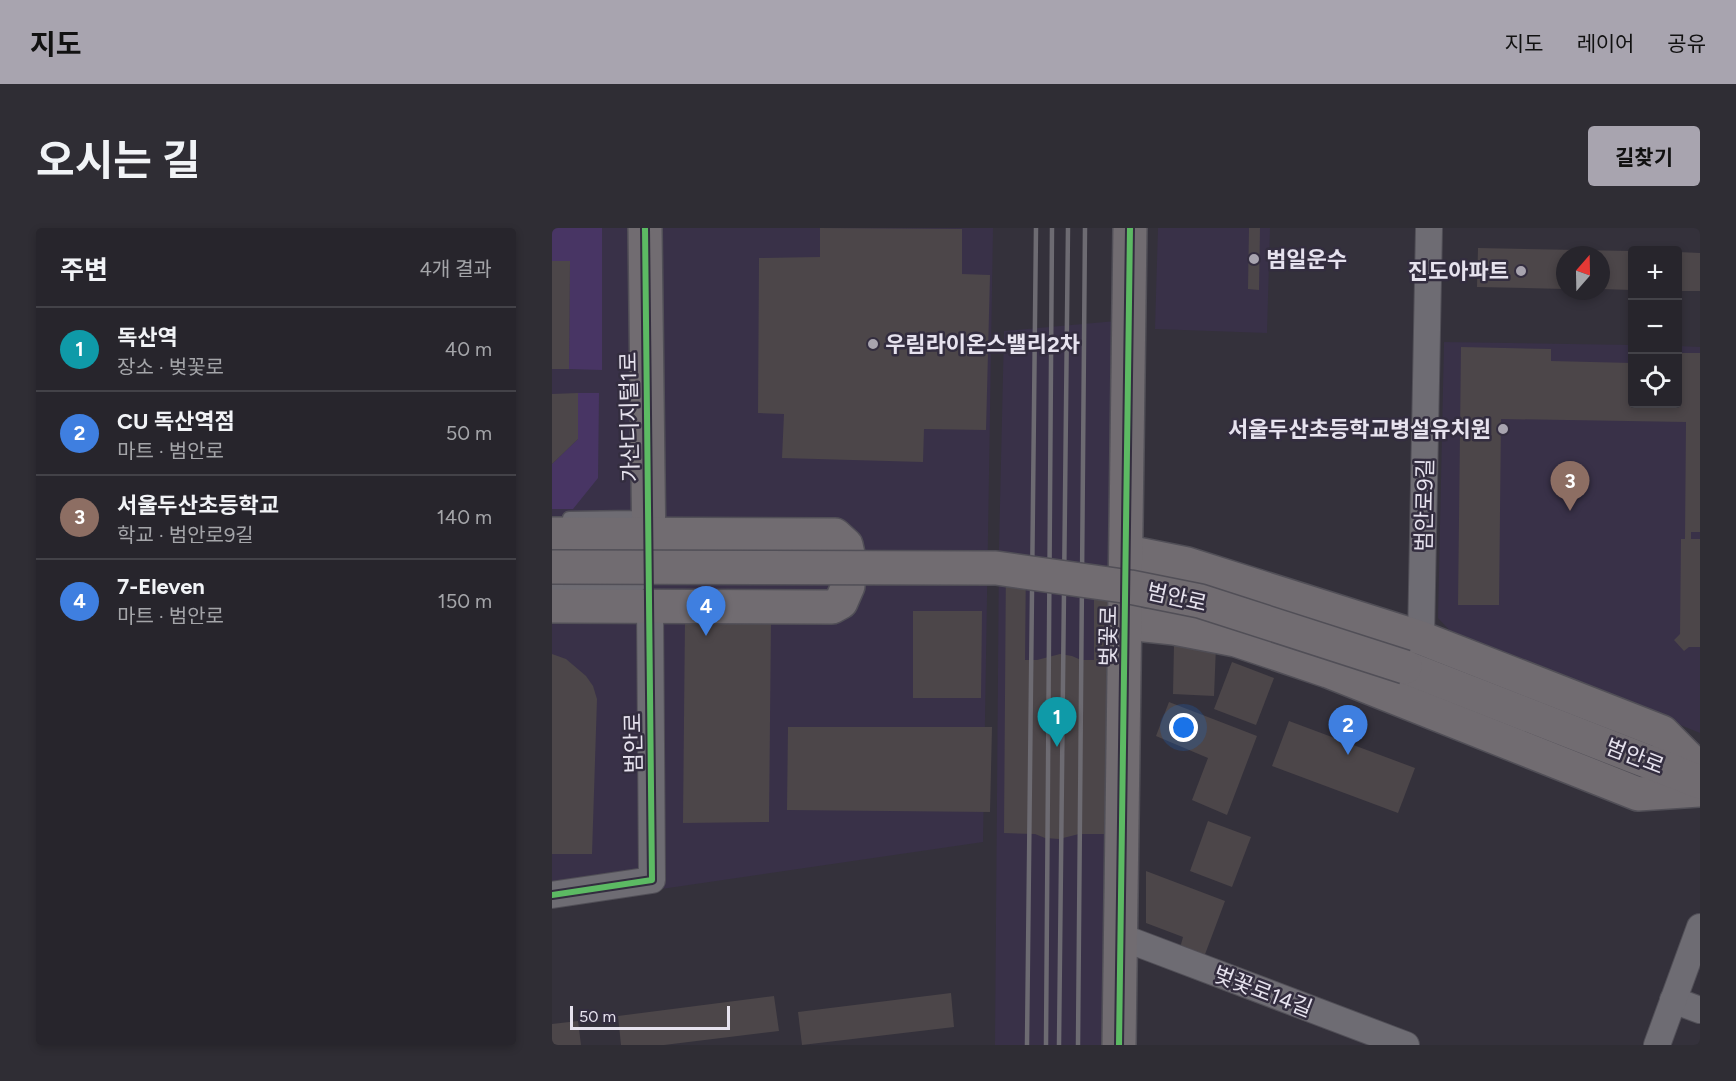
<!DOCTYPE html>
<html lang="ko">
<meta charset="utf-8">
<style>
body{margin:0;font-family:Figtree,"Noto Sans KR",sans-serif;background:#2f2d34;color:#f1f3f6}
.controls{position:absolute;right:18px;top:18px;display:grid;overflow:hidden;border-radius:6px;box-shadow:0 3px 9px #0003}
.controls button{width:54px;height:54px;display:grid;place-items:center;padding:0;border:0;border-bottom:2px solid #434248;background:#27252c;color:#f1f3f6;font:30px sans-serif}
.compass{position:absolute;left:1004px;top:18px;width:54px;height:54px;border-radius:50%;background:#27252c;box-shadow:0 3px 9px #0003;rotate:20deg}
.scale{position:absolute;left:18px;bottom:15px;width:160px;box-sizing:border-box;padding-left:6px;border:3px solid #e6e2ee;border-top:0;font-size:16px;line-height:21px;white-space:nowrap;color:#e6e2ee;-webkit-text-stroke:4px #332d3f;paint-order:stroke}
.you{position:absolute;left:632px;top:500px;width:21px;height:21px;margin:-15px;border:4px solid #fff;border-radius:50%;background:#1a73e8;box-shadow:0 0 0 9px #1a73e833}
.badge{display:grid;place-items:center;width:39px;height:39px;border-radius:50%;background:#a8a4af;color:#fff;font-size:20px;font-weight:700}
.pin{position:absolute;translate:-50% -50px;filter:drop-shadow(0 2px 3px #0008)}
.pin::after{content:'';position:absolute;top:32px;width:21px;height:18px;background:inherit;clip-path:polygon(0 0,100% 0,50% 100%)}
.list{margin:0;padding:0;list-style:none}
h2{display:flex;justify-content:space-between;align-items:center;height:78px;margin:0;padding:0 24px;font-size:26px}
h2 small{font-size:20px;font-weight:400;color:#a4a5a9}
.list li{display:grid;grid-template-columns:39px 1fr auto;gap:18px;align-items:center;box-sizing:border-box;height:84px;padding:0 24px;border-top:2px solid #434248}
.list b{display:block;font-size:22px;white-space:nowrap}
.list p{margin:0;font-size:20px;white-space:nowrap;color:#a4a5a9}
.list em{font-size:20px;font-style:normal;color:#a4a5a9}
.icon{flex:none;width:33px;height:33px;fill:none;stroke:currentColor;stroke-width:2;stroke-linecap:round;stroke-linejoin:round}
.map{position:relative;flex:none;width:1148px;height:817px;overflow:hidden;border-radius:6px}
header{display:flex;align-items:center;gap:36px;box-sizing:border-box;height:84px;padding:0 30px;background:#a8a4af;color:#111}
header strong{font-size:28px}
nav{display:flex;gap:33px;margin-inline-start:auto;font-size:21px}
.intro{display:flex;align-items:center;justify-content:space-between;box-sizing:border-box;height:144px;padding:0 36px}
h1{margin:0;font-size:42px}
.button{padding:15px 27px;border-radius:6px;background:#a8a4af;color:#111;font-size:21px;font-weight:700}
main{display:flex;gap:36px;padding:0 36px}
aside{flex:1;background:#27252c;border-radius:6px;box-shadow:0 3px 9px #0003}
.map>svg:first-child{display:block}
.built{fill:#393148}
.green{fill:#483564}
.building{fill:#4c4649}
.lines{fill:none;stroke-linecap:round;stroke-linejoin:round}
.lane-casing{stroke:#514f57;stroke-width:15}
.street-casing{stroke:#514f57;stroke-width:28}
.secondary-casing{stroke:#514f57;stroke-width:36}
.lane{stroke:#6e6c73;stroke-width:12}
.street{stroke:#6e6c73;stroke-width:26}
.secondary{stroke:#716c71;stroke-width:33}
.rail{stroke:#6d6b72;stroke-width:4.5}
.secondary-bridge-casing{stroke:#514f57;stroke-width:36;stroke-linecap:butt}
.secondary-bridge{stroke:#716c71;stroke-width:33}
.cycleway-casing{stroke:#332d3f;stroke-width:10}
.cycleway{stroke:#5cba63;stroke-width:6}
.poi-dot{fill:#a8a4af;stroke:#332d3f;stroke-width:2}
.labels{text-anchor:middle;stroke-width:5;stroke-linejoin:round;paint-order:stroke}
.poi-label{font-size:22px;font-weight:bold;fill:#e6e2ee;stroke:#332d3f;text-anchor:start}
.street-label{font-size:22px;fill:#e6e2ee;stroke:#332d3f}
</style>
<header>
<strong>지도</strong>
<nav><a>지도</a><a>레이어</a><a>공유</a></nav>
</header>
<div class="intro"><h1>오시는 길</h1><a class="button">길찾기</a></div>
<main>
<aside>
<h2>주변<small>4개 결과</small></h2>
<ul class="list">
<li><span class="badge" style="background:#0f9aa8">1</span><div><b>독산역</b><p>장소 · 벚꽃로</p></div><em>40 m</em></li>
<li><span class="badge" style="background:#3f7fe0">2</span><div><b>CU 독산역점</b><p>마트 · 범안로</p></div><em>50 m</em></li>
<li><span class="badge" style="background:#8d6e63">3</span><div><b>서울두산초등학교</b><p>학교 · 범안로9길</p></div><em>140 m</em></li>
<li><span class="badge" style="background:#3f7fe0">4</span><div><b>7-Eleven</b><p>마트 · 범안로</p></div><em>150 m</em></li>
</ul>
</aside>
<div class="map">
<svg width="1148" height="817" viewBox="0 0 1148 817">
<rect width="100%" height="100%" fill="#34313b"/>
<!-- built -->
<g class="built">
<path d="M0,0H441L431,614L0,677Z"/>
<path d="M606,0H718L715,105L603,101Z"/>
<path d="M564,93L556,817H443L447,320L452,103Z"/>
<path d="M892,114L1080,117V176H1126V118L1148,119V505L900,405L886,390Z"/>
</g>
<!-- green -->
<g class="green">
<path d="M0,0H50V142L17,141L18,33H0Z"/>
<path d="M26,165H47L46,250L21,281H0V236L26,211Z"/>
</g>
<!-- building -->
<g class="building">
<path d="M268,0L410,1V46L438,47L434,202L372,201L371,234L230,230L232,186L206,185L207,30L268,29Z"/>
<path d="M697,0H708L707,62L696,61Z"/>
<path d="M926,20L1080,23V62L1049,61V27H1013V61L925,59Z"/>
<path d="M1126,24L1148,25V63H1126Z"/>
<path d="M0,33H18L17,141H0Z"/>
<path d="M909,119L999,121V133L1080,135V176H1126V125H1148V304H1139V311H1148V419H1137L1132,423L1122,412L1128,406L1129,311H1133L1134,194L949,191L947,377H906Z"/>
<path d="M26,165V211L0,236V166Z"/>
<path d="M454,330H474L473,432H485L508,426L520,428L529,432H542V342H558L556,606H527L507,611L493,610L483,606L452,605Z"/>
<path d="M361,383H430L429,470H361Z"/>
<path d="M133,390H219L217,594L131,595Z"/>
<path d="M622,417L664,418L662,468L621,466Z"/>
<path d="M0,426L14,431L34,448L41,458L45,471L40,626H0Z"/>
<path d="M680,434L722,450L704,497L662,481Z"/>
<path d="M617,474L705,508L675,587L640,572L656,530L604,508Z"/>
<path d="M737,493L863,540L846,585L720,538Z"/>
<path d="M236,499H440L438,584L235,582Z"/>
<path d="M656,593L699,609L680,659L638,643Z"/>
<path d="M594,643L673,673L652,729L628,720L631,709L594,695Z"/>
<path d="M399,765L402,799L250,817L246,784Z"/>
<path d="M222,768L227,803L112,817H69L66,788Z"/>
<path d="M26,793L29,817H0V796Z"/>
</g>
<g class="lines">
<!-- lane casing -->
<g class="lane-casing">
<g id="lane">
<path d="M17,290L81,289L88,288L94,283"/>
<path d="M0,359H75L87,357L97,348"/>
</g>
</g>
<!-- street casing -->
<g class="street-casing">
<g id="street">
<path d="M869,410L877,0"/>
<path d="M0,667L100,652L98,378"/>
<path d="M569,709L854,817"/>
<path d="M1121,772L1148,782"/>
<path d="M1105,817L1148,699"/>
</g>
</g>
<!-- secondary casing -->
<g class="secondary-casing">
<g id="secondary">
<path d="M93,0L97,328"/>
<path d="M0,306L283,307L294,317L296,326V358L289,374L280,379L0,378"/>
<path d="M575,324L635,336L869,410L1110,504L1148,542"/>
<path d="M574,395L622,400L684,412L776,443L1086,566L1148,562"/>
<path d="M853,439L1148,554"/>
<path d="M567,817L578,0"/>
</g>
</g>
<!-- lane -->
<use href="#lane" class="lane"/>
<!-- street -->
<use href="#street" class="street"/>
<!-- secondary -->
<use href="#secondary" class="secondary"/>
<!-- rail -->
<g class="rail">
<path d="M475,817L484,0"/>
<path d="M494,817L500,0"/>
<path d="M507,817L516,0"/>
<path d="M526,817L533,0"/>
</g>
<!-- secondary-bridge casing -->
<g class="secondary-bridge-casing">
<path id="secondary-bridge" d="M0,339L444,340L578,359L648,373L853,439"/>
</g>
<!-- secondary-bridge -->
<use href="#secondary-bridge" class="secondary-bridge"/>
<!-- cycleway casing -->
<g class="cycleway-casing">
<g id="cycleway">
<path d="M0,667L100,652L93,0"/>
<path d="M567,817L578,0"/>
</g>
</g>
<!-- cycleway -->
<use href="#cycleway" class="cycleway"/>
</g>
<!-- markers -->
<g class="poi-dot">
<circle cx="702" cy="31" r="6"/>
<circle cx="969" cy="43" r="6"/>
<circle cx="321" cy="116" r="6"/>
<circle cx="951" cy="201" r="6"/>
</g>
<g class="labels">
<!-- poi labels -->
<g class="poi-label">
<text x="714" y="39">범일운수</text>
<text x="957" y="51" text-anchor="end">진도아파트</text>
<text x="333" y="124">우림라이온스밸리2차</text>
<text x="939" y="209" text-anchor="end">서울두산초등학교병설유치원</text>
</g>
<!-- street labels -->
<g class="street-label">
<text transform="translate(77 189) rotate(-91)" y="8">가산디지털1로</text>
<text transform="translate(872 277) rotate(-89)" y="8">범안로9길</text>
<text transform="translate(625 369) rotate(13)" y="8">범안로</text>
<text transform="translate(556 408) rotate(-89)" y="8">벚꽃로</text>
<text transform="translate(81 515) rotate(-91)" y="8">범안로</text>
<text transform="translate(1083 528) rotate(21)" y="8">범안로</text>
<text transform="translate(711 763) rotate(21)" y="8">벚꽃로14길</text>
</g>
</g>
</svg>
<div class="controls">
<button>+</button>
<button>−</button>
<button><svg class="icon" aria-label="locate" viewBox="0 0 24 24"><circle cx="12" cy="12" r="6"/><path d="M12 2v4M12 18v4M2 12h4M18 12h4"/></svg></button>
</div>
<svg class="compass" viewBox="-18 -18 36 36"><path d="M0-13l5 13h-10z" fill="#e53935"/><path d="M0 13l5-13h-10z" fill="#a4a5a9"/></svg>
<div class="scale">50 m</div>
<div class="you"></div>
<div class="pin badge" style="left:505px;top:519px;background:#0f9aa8">1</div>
<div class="pin badge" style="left:796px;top:527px;background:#3f7fe0">2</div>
<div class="pin badge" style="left:1018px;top:283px;background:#8d6e63">3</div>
<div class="pin badge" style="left:154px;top:408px;background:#3f7fe0">4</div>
</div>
</main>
